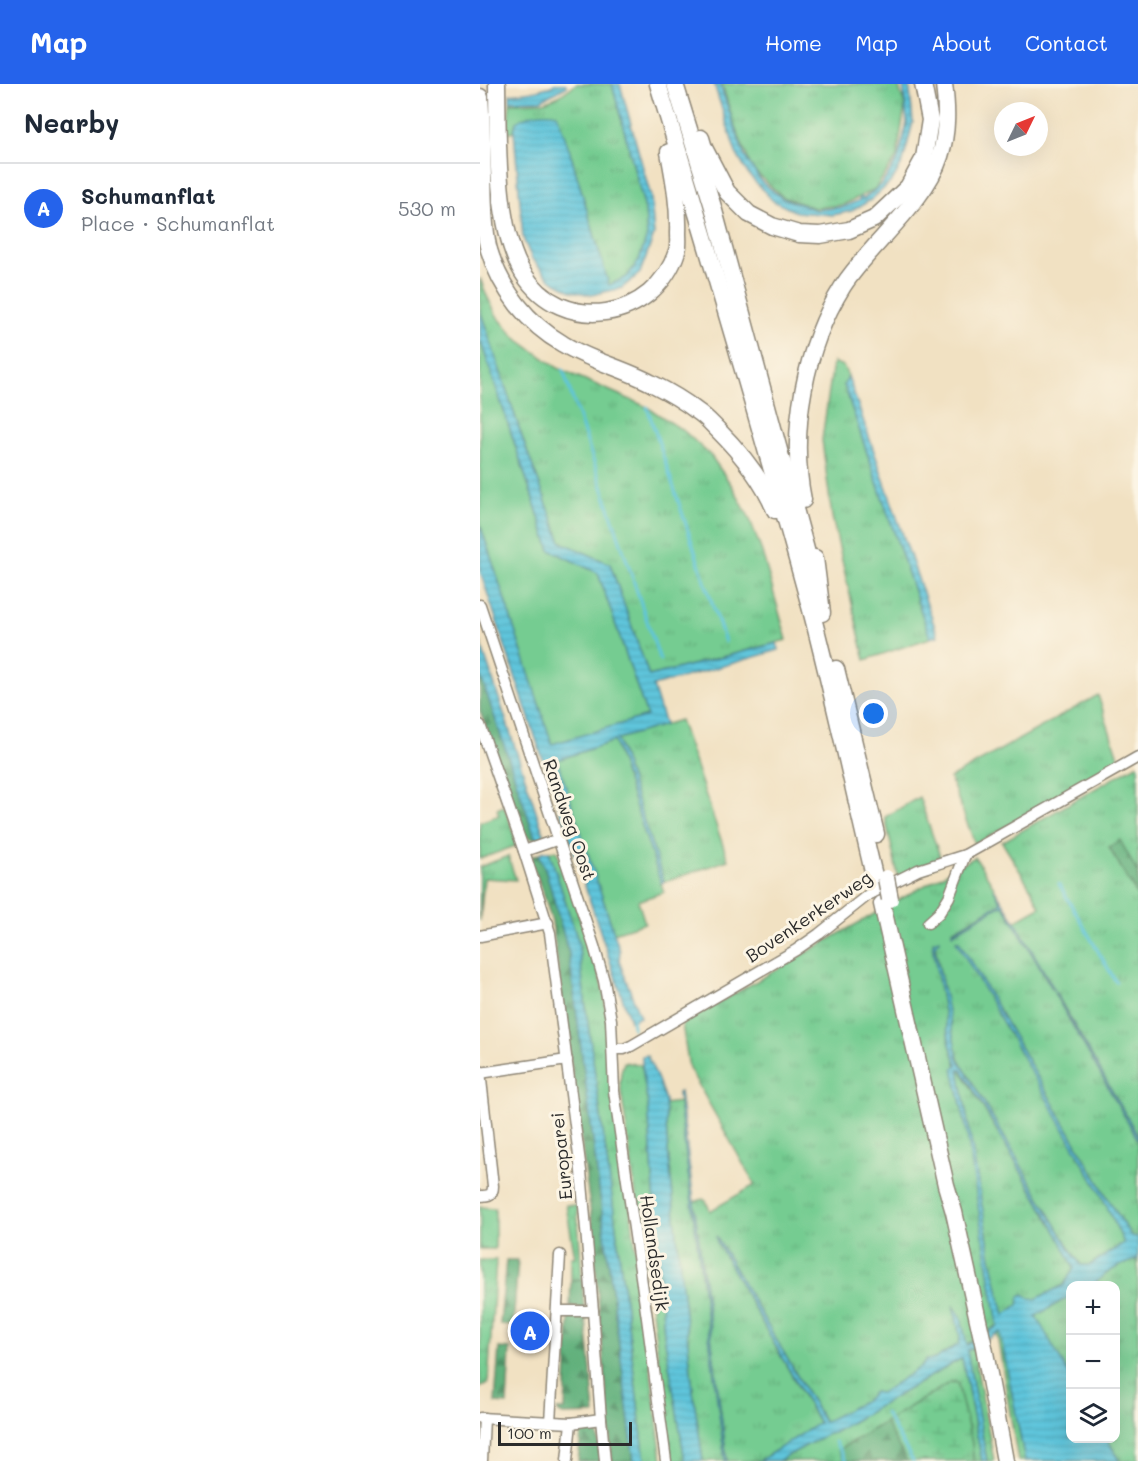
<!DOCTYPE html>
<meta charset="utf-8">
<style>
body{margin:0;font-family:Mali,sans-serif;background:#f6f6f7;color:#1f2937}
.controls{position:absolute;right:18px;bottom:18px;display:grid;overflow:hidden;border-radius:12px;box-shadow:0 6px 24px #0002}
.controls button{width:54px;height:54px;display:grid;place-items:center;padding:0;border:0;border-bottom:2px solid #e0e1e3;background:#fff;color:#1f2937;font:30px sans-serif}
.compass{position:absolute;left:514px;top:18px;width:54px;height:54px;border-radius:50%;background:#fff;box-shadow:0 6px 24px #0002;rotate:47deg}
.scale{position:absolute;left:18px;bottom:15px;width:134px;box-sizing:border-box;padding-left:6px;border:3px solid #2b2b2b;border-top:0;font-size:16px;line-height:21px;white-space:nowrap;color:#2b2b2b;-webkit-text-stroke:4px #fcf5e5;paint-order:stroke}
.you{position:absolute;left:394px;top:630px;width:21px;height:21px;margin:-15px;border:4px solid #fff;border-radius:50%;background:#1a73e8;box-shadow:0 0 0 9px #1a73e833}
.badge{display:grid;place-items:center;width:39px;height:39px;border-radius:50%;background:#2563eb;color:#fff;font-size:20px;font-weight:700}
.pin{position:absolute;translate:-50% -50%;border:3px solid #fff;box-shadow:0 2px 6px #0006}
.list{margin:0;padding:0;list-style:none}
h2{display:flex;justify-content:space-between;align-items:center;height:78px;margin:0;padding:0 24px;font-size:26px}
h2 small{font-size:20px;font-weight:400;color:#747a83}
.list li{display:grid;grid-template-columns:39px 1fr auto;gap:18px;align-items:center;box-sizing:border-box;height:90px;padding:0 24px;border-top:2px solid #e0e1e3}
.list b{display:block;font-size:22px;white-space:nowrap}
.list p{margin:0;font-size:20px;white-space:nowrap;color:#747a83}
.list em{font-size:20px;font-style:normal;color:#747a83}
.icon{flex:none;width:33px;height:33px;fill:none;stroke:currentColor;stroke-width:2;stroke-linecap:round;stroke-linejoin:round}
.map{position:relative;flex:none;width:658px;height:1377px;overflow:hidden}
header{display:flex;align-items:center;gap:36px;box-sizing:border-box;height:84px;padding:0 30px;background:#2563eb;color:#fff}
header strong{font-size:28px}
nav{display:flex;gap:33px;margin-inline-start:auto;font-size:21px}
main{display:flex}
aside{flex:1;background:#fff}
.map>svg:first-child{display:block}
.grass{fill:url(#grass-tufts);stroke:#507c5e;stroke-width:1.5}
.forest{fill:url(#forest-firs);stroke:#466e53;stroke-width:1.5}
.wetland{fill:url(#wetland-marsh);stroke:#507c5e;stroke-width:1.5}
.green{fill:#75cc91;stroke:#507c5e;stroke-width:1.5}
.water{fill:url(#water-rules);stroke:#447883;stroke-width:1.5;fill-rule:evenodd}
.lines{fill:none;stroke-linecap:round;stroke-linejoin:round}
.stream{stroke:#5ec5db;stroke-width:3}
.minor-casing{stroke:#8e8676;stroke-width:13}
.highway-casing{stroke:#8e8676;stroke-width:19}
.minor{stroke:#fff;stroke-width:10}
.highway{stroke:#fff;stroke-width:16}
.highway-bridge-casing{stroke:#8e8676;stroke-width:19;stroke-linecap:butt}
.highway-bridge{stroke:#fff;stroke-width:16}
.labels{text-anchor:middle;stroke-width:6;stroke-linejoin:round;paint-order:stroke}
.street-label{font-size:18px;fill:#2b2b2b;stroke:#fcf5e5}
</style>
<header>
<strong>Map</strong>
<nav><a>Home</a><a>Map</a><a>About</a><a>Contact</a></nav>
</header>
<main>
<aside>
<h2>Nearby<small></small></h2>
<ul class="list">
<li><span class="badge">A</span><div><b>Schumanflat</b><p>Place · Schumanflat</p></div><em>530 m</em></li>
</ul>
</aside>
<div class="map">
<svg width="658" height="1377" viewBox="0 0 658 1377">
<defs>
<pattern id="grass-tufts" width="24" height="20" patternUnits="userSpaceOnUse" patternTransform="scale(1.5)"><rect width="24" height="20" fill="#75cc91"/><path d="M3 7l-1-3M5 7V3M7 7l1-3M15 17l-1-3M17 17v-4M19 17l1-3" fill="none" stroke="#65af7d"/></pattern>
<pattern id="forest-firs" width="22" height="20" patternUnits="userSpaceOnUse" patternTransform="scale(1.5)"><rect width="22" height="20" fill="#60b07b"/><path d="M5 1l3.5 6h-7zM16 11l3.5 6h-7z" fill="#4f8f65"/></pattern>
<pattern id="wetland-marsh" width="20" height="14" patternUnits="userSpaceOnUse" patternTransform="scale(1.5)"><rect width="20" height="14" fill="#75cc91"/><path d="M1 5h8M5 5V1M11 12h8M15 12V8" fill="none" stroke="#65af7d"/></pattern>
<pattern id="water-rules" width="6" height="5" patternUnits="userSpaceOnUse" patternTransform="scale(1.5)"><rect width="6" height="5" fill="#5ec5db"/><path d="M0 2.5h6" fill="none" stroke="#52a9bc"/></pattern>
</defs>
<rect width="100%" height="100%" fill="#fcf5e5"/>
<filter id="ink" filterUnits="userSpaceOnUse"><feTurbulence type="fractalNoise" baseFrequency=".0167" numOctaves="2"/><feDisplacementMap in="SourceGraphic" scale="12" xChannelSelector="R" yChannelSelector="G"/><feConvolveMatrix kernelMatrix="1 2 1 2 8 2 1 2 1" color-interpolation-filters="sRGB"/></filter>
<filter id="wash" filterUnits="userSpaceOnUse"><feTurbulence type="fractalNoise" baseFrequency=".008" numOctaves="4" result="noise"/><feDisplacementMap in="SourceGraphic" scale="24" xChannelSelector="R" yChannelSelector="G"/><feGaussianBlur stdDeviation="1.35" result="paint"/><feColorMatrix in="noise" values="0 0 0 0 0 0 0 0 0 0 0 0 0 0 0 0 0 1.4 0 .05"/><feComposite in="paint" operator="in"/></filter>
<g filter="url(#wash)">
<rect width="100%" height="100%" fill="#f1e1c2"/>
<!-- grass -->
<g class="grass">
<path d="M96,0H132L165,125L167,152L159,176L147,193L129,202L90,68L36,38L34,47L27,49L30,19L64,18L79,12Z"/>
<path d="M242,0H418L425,22L417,73L395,105L363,121L334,124L303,113L272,85L254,40Z"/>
<path d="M0,194L7,212L17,232L36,254L78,284L167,323L204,347L231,372L252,402L269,433L282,468L307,556L169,592L130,480L81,458L43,356L0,226Z"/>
<path d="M353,278L363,282L368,292L364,301L450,554L385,576L352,433L342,356Z"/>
<path d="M618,611L640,679L495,760L470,694Z"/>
<path d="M200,636L248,776L184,798L137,655Z"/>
<path d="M658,680V1052L576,909H574L658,1056V1153L651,1152L630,1118L479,857H477L621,1110L644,1159L610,1181H601L590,1165L478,974L473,956L455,861L453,858V867L470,960L478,985L481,986L577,1149L595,1184L584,1201L556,1215L549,1214L538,1221L518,1241L486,1261L481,1233L474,1222L480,1253L479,1260L455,1275L446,1276L442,1282L401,1310L394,1308L386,1317L344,1338L237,1154V1158L339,1340L279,1377H247L214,1118L223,1115L226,1117L230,1127L275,1101L209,984L202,940L357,851L495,773L514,803L521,819L472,847L521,821L524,822L573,906L535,837L560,823L551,805L522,758Z"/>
<path d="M439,713L462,778L420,801L405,733Z"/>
<path d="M24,722L38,761L0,775V738L19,731L17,725Z"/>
<path d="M69,767H77L117,883L124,911L182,1377H165L133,1120L106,925L98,857Z"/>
<path d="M28,772L36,796L4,794L0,837V783Z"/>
<path d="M144,978L161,981L164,992L168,1021L184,1250L205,1377H192L170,1211L140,999L141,988Z"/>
<path d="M199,1018L240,1335L245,1377H223L213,1307L187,1056L185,1020Z"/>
<path d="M86,1121L97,1122L102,1195L91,1196V1173H95Z"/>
<path d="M658,1175V1377H640L627,1355L636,1354V1202H614C623,1188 642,1180 658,1175Z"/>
<path d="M0,1176H16L8,1299L0,1304Z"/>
<path d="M590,1212V1292L555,1232Z"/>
<path d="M520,1248L545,1377H538L517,1250Z"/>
<path d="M493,1264L514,1377H507L487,1267Z"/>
<path d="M482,1274L502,1377H493L492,1359L477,1298H471L359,1366L364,1377H298L347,1350L353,1349Z"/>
</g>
<!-- forest -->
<g class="forest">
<path d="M0,590L49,735L55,753L59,755C50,756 46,752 40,746L0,626Z"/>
<path d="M640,756L658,789V813L629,763Z"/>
<path d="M59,770L66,787L89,870L154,1377H132L112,1139L72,838L64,811L50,775L54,771Z"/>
<path d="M26,1176H38L33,1241H20Z"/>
<path d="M102,1195L104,1224L90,1223L91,1196Z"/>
<path d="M89,1232H104L106,1235L115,1330L83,1331L79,1329L77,1326H85Z"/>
<path d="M19,1264L30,1265L27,1320L15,1319Z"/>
<path d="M405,1338L427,1377H364L358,1366Z"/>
<path d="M115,1344L118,1348L120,1377H98L101,1349H96L99,1345Z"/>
</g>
<!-- wetland -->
<path class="wetland" d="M471,1298H477L492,1359L493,1377H427L405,1338Z"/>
<!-- green -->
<g class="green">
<path d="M0,255L70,466L118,489L167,632L72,661L0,440Z"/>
<path d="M134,657L184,808L158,817L165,839L134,849L77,676Z"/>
<path d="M0,1123L15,1124V1165H0Z"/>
</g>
<!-- water -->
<g class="water">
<path d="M74,0H86V3L61,16L30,17V10L53,7L72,2Z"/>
<path d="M132,0H140L171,113L174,151L160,189L142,204L112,211L91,207L71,196L52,175L43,154L34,47L36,38C48,30 63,27 77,30L90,68L129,201L147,193L159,176L167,152L165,125Z"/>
<path d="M234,0H240L265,73L281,97L302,114L336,126L363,123L378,117L381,113L383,115L402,100L418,75L427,39L423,0H428L430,7L433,38L423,78L412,97L391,116L372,127L353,131L316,128L293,117L268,90L256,69Z"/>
<path d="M0,226L43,356L81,458L130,480L169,592L297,559L299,566L173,602L185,641L137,655L184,798L181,799L134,657L77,676L140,867L139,877L160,933L150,937L0,487V440L72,660L167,632L118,489L70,466L0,255Z"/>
<path d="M368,292L458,552L450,554L364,301Z"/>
<path d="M0,557L65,754L59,755L55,753L0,590Z"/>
<path d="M64,767H69L98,857L106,925L133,1120L165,1377H154L89,870L66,787L59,770Z"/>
<path d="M513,803L535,837L574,905L573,906L524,822L521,821L472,850V848L521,819Z"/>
<path d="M459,855L460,856L455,861V866L478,974L590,1165L601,1181H610L644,1159L621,1110L476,857H479L630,1118L651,1152L658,1153V1175C642,1180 624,1188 614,1201L590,1202V1212L556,1232L590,1292V1354L627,1355L640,1377H545L520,1248L487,1267L507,1377H502L482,1274L353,1349L347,1350L298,1377H279L339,1339L237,1158L236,1152L344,1338L385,1317L394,1308L401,1309L442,1282L446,1276L455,1275L479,1260L480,1253L473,1221L481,1233L487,1261L518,1242L500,1135L486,1044L473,985L477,981L470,960L453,867V858ZM479,985L482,986L577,1149L594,1184L584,1201L556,1215L549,1214L544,1210L540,1212L538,1221L524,1231L511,1174Z"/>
<path d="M575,908L658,1052V1056L574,909Z"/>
<path d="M167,971L178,996L185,1016L187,1056L213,1307L223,1377H205L184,1250L168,1021C166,1006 161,987 162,972Z"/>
<path d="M200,1008L247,1377H245L198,1009Z"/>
</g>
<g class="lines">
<!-- stream -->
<g class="stream">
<path d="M83,286L180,576"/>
<path d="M167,323L245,558"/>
<path d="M579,800L636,898"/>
<path d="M152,932L153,945"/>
<path d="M405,1329L433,1377"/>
<path d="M355,1358L366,1377"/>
</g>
</g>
</g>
<g filter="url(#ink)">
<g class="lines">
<!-- minor casing -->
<g class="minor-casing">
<g id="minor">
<path d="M0,521L114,862L124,897L131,936L134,1007L167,1234L186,1377"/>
<path d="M0,641L44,767L70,849L101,1087L113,1227L121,1335L125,1377"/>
<path d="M44,767L79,755"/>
<path d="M448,839L459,829L469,813L485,771"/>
<path d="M0,852L68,839"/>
<path d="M133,965H144L151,962L316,866L339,850L388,811L438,786L485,771L658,673"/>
<path d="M0,987L13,1102C13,1111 9,1112 0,1112"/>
<path d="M0,989L87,976"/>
<path d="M77,1227H113"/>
<path d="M0,1334L91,1339L121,1335"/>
<path d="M70,1338L80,1171"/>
<path d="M2,1377L4,1334"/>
<path d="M87,1377L91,1339"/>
</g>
</g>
<!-- highway casing -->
<g class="highway-casing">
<g id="highway">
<path d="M17,0C18,53 15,143 43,189C82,252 175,237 197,167C199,162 198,155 198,149C199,121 194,95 189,68"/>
<path d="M178,0C231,175 283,350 331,526C355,617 374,709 396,800"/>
<path d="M195,0L233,123L331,484"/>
<path d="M0,13C2,40 2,67 3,94C4,118 3,144 9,166C21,206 48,240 83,260C111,277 143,284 171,299C187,307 203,316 217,327C225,332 231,339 237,345C261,369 282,395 295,426"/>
<path d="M221,54L224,64L247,108L269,130L292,142L319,150L340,151L369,146L394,135L409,121L428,103L444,74L450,36L443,0"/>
<path d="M323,416C309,347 325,262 363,202C390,160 445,119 460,72C468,48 467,24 464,0"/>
<path d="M335,474L342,529"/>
<path d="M356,585L396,750"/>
<path d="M402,820L466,1101L474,1128L504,1263L525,1377"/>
</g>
</g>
<!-- minor -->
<use href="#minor" class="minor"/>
<!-- highway -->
<use href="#highway" class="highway"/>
<!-- highway-bridge casing -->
<g class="highway-bridge-casing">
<path id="highway-bridge" d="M406,794L410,815"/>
</g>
<!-- highway-bridge -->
<use href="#highway-bridge" class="highway-bridge"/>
</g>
</g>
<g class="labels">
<!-- street labels -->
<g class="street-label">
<text transform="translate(89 736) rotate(71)" y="6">Randweg Oost</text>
<text transform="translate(329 833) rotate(-34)" y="6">Bovenkerkerweg</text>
<text transform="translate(82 1072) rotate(-96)" y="6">Europarei</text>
<text transform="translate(174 1169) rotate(82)" y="6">Hollandsedijk</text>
</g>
</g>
</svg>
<div class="controls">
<button>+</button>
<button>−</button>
<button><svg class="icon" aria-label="layers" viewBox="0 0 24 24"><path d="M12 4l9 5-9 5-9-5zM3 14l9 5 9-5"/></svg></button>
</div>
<svg class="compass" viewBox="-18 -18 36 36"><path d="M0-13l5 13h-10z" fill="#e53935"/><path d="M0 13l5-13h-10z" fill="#747a83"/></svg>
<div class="scale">100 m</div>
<div class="you"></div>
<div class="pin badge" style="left:50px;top:1247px">A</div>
</div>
</main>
